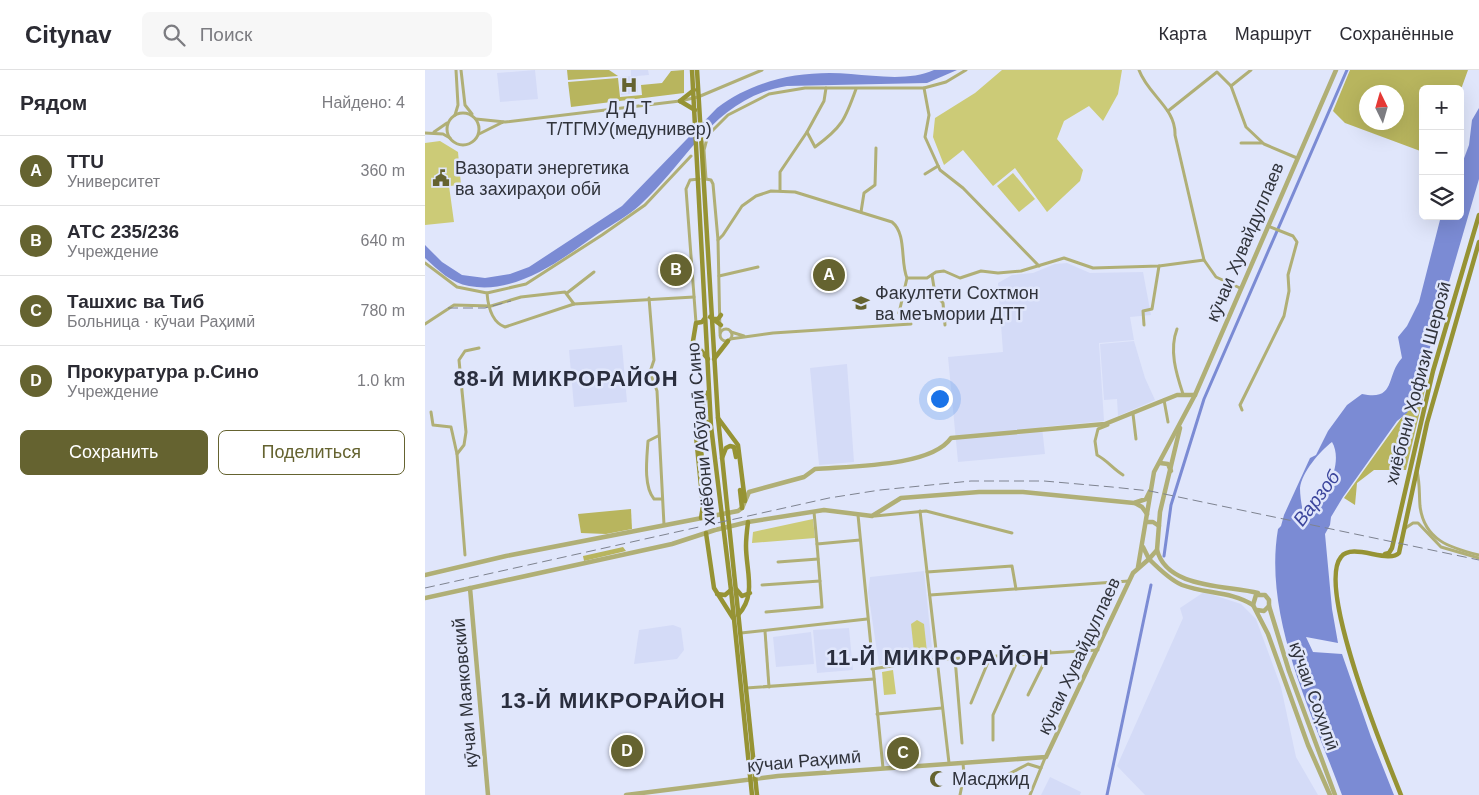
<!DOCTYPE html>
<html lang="ru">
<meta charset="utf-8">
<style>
body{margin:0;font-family:Helvetica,sans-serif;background:#f7f7f7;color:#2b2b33}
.controls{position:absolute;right:15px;top:15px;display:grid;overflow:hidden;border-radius:8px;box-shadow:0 5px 20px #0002}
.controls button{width:45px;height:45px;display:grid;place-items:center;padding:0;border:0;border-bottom:1px solid #e1e1e2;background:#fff;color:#2b2b33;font:25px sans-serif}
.compass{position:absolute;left:934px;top:15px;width:45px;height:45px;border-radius:50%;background:#fff;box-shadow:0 5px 20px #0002;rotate:355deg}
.you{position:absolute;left:514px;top:328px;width:18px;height:18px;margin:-12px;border:4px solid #fff;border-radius:50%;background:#1a73e8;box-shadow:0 0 0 8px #1a73e833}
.badge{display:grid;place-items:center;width:32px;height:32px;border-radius:50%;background:#656330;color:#fff;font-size:16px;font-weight:700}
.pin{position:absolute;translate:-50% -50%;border:2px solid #fff;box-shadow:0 1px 5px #0006}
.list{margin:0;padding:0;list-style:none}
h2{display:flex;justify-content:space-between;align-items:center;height:65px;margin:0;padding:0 20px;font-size:21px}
h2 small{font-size:16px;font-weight:400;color:#7c7c81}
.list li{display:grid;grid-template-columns:32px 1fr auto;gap:15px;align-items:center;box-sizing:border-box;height:70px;padding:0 20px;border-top:1px solid #e1e1e2}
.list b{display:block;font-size:19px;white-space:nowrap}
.list p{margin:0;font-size:16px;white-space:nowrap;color:#7c7c81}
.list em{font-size:16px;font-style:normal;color:#7c7c81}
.actions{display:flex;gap:10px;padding:15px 20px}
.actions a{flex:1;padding:11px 0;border:1px solid #656330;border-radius:8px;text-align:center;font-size:18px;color:#656330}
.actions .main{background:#656330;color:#fff}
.icon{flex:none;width:28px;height:28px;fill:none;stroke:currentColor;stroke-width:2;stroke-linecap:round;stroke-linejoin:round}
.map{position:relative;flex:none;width:1054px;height:725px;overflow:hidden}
header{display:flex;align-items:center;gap:30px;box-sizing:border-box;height:70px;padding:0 25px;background:#fff;border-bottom:1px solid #e1e1e2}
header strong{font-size:24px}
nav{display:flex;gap:28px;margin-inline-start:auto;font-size:18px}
.search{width:350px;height:45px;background:#f7f7f7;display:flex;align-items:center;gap:12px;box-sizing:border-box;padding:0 18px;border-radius:8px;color:#7c7c81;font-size:19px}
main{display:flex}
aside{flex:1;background:#fff}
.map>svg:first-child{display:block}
.built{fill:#d4dbf7}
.green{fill:#cccb77}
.forest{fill:#b8b55e;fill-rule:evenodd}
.water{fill:#7b8bd4;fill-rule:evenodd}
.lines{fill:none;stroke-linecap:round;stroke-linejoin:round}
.canal{stroke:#7b8bd4;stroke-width:3}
.minor{stroke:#b0af76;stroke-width:3}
.tertiary{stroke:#b0af76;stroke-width:4.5}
.secondary{stroke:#969334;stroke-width:4.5}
.rail{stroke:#7e8390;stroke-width:1;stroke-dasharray:10 5;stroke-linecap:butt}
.labels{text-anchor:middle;stroke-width:5;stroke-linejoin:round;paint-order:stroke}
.poi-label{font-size:18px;fill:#30333b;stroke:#e0e6fb;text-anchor:start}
.street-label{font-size:18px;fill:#30333b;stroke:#e0e6fb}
.water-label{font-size:19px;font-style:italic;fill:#3b459c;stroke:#e0e6fb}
.district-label{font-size:22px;font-weight:bold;letter-spacing:1px;fill:#2a2e3e;stroke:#e0e6fb}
</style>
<header>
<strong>Citynav</strong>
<div class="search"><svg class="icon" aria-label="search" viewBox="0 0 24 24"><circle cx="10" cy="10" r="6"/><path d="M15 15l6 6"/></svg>Поиск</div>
<nav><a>Карта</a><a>Маршрут</a><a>Сохранённые</a></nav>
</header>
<main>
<aside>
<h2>Рядом<small>Найдено: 4</small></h2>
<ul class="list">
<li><span class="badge">A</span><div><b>TTU</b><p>Университет</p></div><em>360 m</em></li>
<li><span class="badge">B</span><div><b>АТС 235/236</b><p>Учреждение</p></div><em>640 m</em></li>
<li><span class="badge">C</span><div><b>Ташхис ва Тиб</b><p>Больница · кӯчаи Раҳимӣ</p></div><em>780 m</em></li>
<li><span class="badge">D</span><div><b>Прокуратура р.Сино</b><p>Учреждение</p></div><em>1.0 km</em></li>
</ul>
<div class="actions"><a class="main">Сохранить</a><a>Поделиться</a></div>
</aside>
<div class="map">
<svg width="1054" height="725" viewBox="0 0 1054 725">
<rect width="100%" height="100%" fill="#e0e6fb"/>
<!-- built -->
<g class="built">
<path d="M110,0L113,29L75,32L72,3Z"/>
<path d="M206,0H223L224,5L212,6L213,23L196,25L195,7L206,6Z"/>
<path d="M255,189V217H247L246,190Z"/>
<path d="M642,193L665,203L718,202L726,245L705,247L709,270L674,273L679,351L617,357L620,384L533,392L523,287L578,282L573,213L587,205L608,203L630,194Z"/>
<path d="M709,271L720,308L730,330L693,346L692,329L679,330L675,274Z"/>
<path d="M197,275L202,332L149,337L144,280Z"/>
<path d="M422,294L429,392L394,395L385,298Z"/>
<path d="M499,501L508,588L454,595L443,522L445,507Z"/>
<path d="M779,522L816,534L831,549L856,617L871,687L893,725H720L692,696L758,548L755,538Z"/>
<path d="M248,555L256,558L259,580L252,589L209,594L214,560Z"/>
<path d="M424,558L428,600L392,603L388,560Z"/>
<path d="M386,562L389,594L351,597L348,567Z"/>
<path d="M625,707L656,722L655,725H616Z"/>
</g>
<!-- green -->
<g class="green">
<path d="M577,0H697L693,24L678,51L664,36L639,51L632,69L658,100L655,111L622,142L590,98L568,116L538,80L519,95L508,67L510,48L550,23Z"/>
<path d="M15,71L33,82L36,115L24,116L29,152L0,155V73Z"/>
<path d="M588,103L610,129L594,142L572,116Z"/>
<path d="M388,449L390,468L327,473L328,462Z"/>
<path d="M492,550L499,554L502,582L496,586L489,582L486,554Z"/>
<path d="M468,600L471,624L459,625L457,602Z"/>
</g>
<!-- forest -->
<g class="forest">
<path d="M142,0H184L193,6L143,10Z"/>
<path d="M259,0V23L146,37L143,12L193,8L195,27L217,25L216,15L237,13L246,1Z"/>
<path d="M925,0H1043L1035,22V19H998V82L920,53L908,41ZM942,22H972V52H942Z"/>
<path d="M995,306L1003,307L981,400H949L932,413L930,435L919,428L982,340Z"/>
<path d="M206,439L207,459L181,464L156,463L153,444Z"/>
<path d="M198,477L201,481L159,491L158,486Z"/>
</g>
<!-- water -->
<g class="water">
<path d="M509,0H532L502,13L362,16C290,27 263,91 215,135C203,146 188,154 174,163C137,189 92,225 44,216C26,213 13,200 0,188V175L17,192L37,205L60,208L85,204L104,197L197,136L292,38C330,9 378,0 426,4C452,6 485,11 509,0Z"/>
<path d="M1054,38V109L992,322L982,343L972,351L918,427L906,447L905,455L900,464L907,539L913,573L881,567L888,582L917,584L946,667L969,725H917C887,643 838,547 853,459L856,456L859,445L885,388L891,385L903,361L922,335L937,324C972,331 960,306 977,288L973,267L982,256L994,232L1016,146H1035V99L1044,75L1047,50ZM907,372C920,394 898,434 879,446C877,438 875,427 875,418C877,402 895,381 907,372Z"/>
</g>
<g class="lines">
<!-- canal -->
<g class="canal">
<path d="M739,486L746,435L779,329L922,0"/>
<path d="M682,725L726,515"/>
</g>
<!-- minor -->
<g class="minor">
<path d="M36,0L40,35L47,44"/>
<path d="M714,0C723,25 751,38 750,65L779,190"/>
<path d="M826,0L806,16L821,57L839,74L872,88"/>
<path d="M499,18L504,45L500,67L515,100L538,118L614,196"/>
<path d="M743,41L792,2L806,16"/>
<circle cx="38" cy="59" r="16"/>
<path d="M30,45L33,35L31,0"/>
<path d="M51,49L80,52L255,31L273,27L337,0"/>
<path d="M9,62L22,53"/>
<path d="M382,62L399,31L401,18"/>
<path d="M0,63L18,64L25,68"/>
<path d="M54,64L78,52"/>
<path d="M816,73H837"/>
<path d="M500,104L513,96"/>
<path d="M281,109L279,80L283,65L303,45L344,24L380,18H499L521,12L541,0"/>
<path d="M281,109L286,110L288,114L293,170"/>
<path d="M355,120V102L382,62L390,77C417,57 420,50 431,19"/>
<path d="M436,142L439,123L450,115L451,78"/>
<path d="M0,193L32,217L62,223C63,236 66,252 80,257L149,234L269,227"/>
<path d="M507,205L510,224L518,233L520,255"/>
<path d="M294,206L333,197"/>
<path d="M62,223L101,214L177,165L220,135L266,86"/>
<path d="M142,223L169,202"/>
<path d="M224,228L229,290L225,302L232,321L239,455"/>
<path d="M474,243L482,208"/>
<path d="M271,253L261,119L265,110L274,109"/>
<path d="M0,254L29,235L66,236L96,227L140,222L149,234"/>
<path d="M719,255L718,241L727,239L734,196"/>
<circle cx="301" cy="265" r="6"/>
<path d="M752,259C744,280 751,303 758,324"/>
<path d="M306,262L319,266"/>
<path d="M295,263L293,170L298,165L317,136L331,126L346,121L370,122L467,152C482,164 475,192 482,208H502L511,202L519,201L535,208L556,201L573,203L596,201L639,188L668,198L734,196L779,190L791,207L815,218"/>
<path d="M305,269L348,263L486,254"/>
<path d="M739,330L743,352"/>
<path d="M817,340L815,335L859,246L864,221L863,205L872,172L868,166L843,156"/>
<path d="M6,342L8,355L26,357L32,384"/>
<path d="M708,344L711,369"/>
<path d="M683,355L673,359L670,371L672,385C683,391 687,398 698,405"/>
<path d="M233,366L223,371C222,387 218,416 229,429H237"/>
<path d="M992,401C995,413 994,424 995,436C999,470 1025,478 1054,485"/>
<path d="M495,441L524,693"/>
<path d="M389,442L392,474"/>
<path d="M433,445L458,698"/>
<path d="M450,446L501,441L587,463"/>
<path d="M979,459L988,453H993L1016,477L1054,488"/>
<path d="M40,485L32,384L39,375L41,362L34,290L40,281L54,278"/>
<path d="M353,492L393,489"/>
<path d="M502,502L587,496L591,519"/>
<path d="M337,515L395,511"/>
<path d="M505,525L704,511"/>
<path d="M341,542L397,537L392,474L435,470"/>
<path d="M340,561L344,617"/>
<path d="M316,563L442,549"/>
<path d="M530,588L537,673"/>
<path d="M447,599L505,590L673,580"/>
<path d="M321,618L449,609"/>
<path d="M603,625L625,581"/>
<path d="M546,633L566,585"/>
<path d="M452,644L517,638"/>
<path d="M568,670V645L596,583"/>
<path d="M562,710L580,706L603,694L616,698"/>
<path d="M535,725L539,705L538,693"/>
<path d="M605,725L620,688"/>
</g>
<!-- tertiary -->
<g class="tertiary">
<path d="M735,393L743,394L746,401"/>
<path d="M710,433L717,437L722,444"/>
<path d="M721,452H728L734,456"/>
<path d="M718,477L724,489L732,480L735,442L755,358"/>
<path d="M732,480C742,519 802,515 833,523"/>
<path d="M713,497L729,402L770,325L911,0"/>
<path d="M0,505L81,486L313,441L317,438L324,422L379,407L390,399C425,396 506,397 526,368L680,354L752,325H770"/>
<path d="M45,518L63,725"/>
<path d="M0,528L247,474L290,460L323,452L399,440L447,446L476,428L554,422H598L709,433L721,429L725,421"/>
<path d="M844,536L864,601L910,725"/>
<path d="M832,540L839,541L844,536V530L840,525H831L828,535L843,564L883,675L905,725"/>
<path d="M201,725L353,706L621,687L708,503L724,489C733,498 745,510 757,515C781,524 806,521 828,535"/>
</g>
<!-- secondary -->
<g class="secondary">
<path d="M267,0L286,356L306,520L327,725"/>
<path d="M272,0L293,348L332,725"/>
<path d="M255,31L270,40"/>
<path d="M255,31L269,20"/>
<path d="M285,247L296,255"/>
<path d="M280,248L277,252L271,253L268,271L283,289"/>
<path d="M288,249H293L296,245"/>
<path d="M289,289L303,271"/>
<path d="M293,348L313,375L320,431"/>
<path d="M297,388L301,378L305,376L309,377L311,387"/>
<path d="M315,420L317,438"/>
<path d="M282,447L274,356L278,349L285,354"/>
<path d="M276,448L278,436L270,356L283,322"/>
<path d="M281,463L289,518L308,548"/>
<path d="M960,484L964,483L967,478L1008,301L1054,145"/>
<path d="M311,519L317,526L325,523"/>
<path d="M292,524L300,525L306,520"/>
<path d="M313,545C332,525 321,501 321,476C321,468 322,460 323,452"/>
<path d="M976,725C961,688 891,517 916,487C927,472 963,494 974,483L1002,353L1054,172"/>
</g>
<!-- rail -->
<g class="rail">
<path d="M23,238H60L86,231"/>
<path d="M0,518L404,428L455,420L546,411H619L687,417L725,421L1054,490"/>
</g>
</g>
<!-- icons -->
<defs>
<g id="hospital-bare" transform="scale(1.35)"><path d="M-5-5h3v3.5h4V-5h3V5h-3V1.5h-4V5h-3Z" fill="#656330" stroke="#e0e6fb" stroke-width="2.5" paint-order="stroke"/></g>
<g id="civic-bare" transform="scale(1.35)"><path d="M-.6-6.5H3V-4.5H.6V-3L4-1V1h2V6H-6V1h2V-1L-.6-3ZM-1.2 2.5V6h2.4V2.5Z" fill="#656330" stroke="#e0e6fb" stroke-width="2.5" paint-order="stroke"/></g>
<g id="university-bare" transform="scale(1.35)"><path d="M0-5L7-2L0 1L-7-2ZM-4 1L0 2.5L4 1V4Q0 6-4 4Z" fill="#656330" stroke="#e0e6fb" stroke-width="2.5" paint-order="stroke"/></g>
<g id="mosque-bare" transform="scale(1.35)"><path d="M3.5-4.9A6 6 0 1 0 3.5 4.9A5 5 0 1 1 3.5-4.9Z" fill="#656330" stroke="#e0e6fb" stroke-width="2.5" paint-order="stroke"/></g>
</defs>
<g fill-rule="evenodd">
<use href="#hospital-bare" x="204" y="15"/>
<use href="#civic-bare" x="16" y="108"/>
<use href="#university-bare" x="436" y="233"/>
<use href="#mosque-bare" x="513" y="709"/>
</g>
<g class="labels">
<!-- poi labels -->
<g class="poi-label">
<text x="204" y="44" text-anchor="middle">Д Д Т<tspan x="204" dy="21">Т/ТГМУ(медунивер)</tspan></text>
<text x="30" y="104">Вазорати энергетика<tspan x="30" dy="21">ва захираҳои обӣ</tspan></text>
<text x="450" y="229">Факултети Сохтмон<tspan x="450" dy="21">ва меъмории ДТТ</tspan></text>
<text x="527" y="715">Масджид</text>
</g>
<!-- street labels -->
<g class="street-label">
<text transform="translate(820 172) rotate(-67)" y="6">кӯчаи Хувайдуллаев</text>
<text transform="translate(993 313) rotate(-75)" y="6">хиёбони Ҳофизи Шерозӣ</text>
<text transform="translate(276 364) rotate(-95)" y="6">хиёбони Абӯалӣ Сино</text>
<text transform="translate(654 586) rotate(-65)" y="6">кӯчаи Хувайдуллаев</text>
<text transform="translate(40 623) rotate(-95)" y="6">кӯчаи Маяковский</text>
<text transform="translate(889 626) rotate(70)" y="6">кӯчаи Соҳилӣ</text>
<text transform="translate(379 691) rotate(-5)" y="6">кӯчаи Раҳимӣ</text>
</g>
<!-- water labels -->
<g class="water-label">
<text transform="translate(891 428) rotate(-53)" y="7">Варзоб</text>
</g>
<!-- district labels -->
<g class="district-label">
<text x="141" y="316">88-Й МИКРОРАЙОН</text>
<text x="513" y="595">11-Й МИКРОРАЙОН</text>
<text x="188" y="638">13-Й МИКРОРАЙОН</text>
</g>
</g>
</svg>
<div class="controls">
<button>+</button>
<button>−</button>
<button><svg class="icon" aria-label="layers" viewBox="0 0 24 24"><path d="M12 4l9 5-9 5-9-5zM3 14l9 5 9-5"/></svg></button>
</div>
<svg class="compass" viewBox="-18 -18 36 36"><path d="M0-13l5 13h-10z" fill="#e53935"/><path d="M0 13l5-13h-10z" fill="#7c7c81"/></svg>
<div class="you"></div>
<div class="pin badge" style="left:404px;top:205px">A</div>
<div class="pin badge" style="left:251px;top:200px">B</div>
<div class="pin badge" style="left:478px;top:683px">C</div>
<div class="pin badge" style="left:202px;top:681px">D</div>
</div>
</main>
